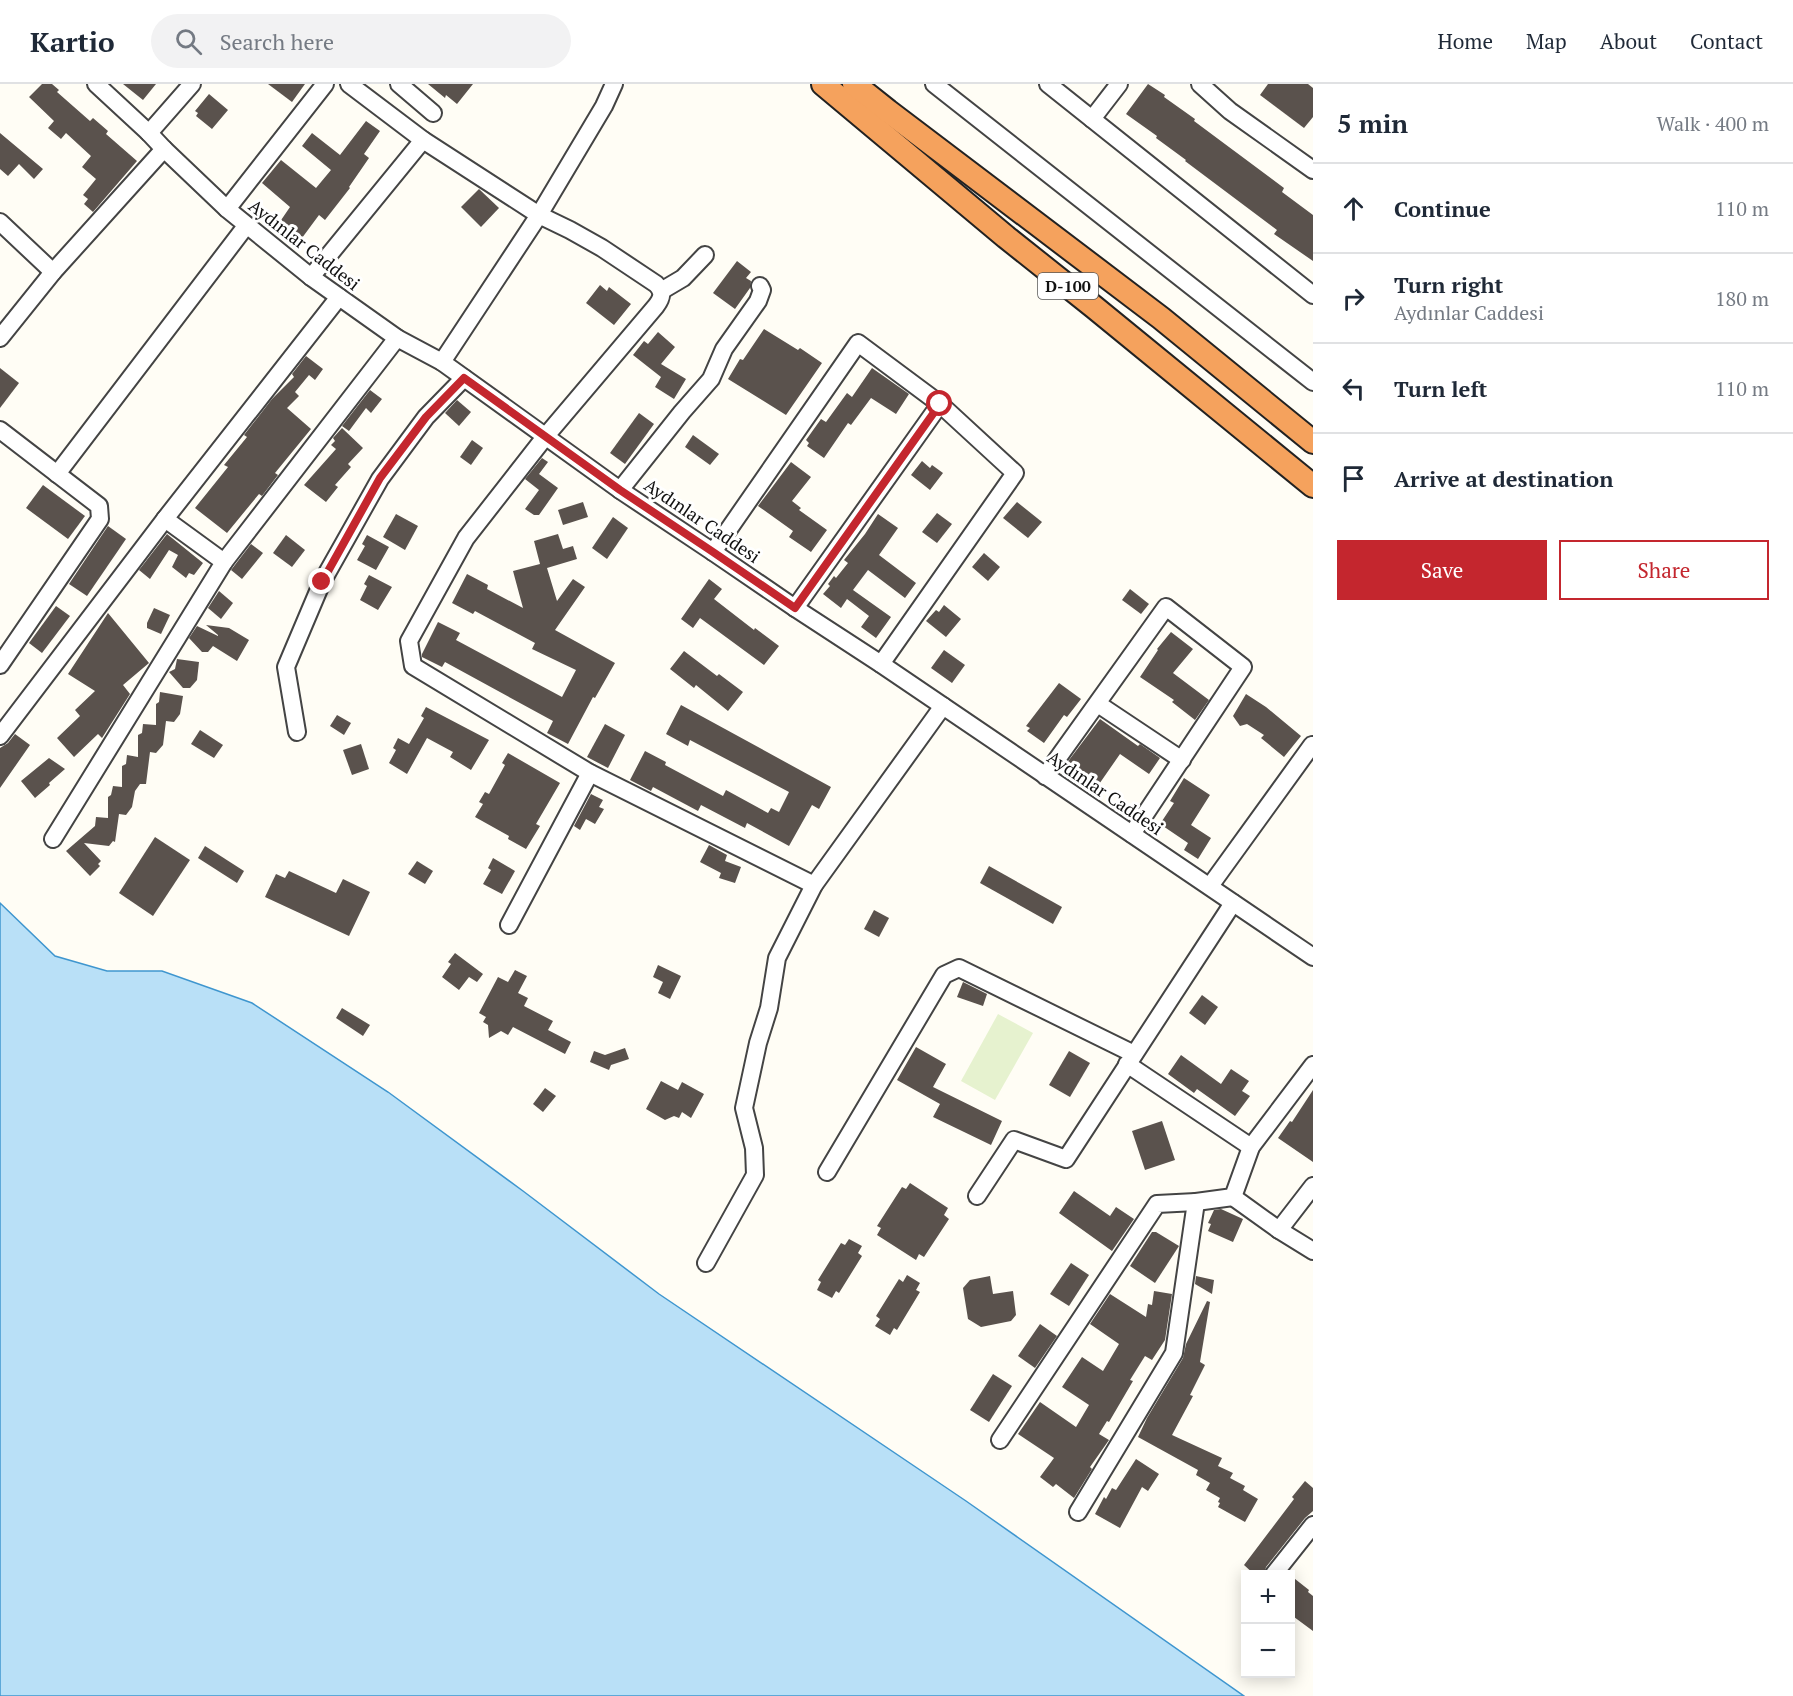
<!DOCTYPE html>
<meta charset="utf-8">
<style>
body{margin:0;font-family:"PT Serif",serif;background:#f2f2f3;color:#1f2937}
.controls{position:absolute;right:18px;bottom:18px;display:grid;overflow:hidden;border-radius:0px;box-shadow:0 3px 15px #0003}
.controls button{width:54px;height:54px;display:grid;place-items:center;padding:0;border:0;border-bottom:2px solid #e0e1e3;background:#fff;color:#1f2937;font:30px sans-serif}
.stop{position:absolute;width:18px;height:18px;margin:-14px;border:4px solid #c4262e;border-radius:50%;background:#fff}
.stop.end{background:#c4262e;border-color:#fff;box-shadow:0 2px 6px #0008}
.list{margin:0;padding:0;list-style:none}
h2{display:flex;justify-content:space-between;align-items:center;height:78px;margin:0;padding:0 24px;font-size:26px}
h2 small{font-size:20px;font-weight:400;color:#747a83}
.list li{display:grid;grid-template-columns:39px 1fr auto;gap:18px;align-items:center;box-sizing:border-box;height:90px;padding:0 24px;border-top:2px solid #e0e1e3}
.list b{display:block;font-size:22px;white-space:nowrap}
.list p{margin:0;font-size:20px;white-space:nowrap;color:#747a83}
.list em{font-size:20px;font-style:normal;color:#747a83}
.actions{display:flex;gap:12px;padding:18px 24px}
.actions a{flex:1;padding:14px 0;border:2px solid #c4262e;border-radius:0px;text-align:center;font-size:21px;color:#c4262e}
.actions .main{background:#c4262e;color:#fff}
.icon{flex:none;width:33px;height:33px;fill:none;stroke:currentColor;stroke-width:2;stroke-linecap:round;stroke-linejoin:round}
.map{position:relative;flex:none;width:1313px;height:1612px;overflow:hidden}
header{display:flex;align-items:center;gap:36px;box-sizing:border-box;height:84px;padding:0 30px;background:#fff;border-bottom:2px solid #e0e1e3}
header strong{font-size:28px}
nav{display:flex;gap:33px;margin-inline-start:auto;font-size:21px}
.search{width:420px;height:54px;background:#f2f2f3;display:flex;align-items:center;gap:15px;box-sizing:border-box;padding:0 21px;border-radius:33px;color:#747a83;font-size:22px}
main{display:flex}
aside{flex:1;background:#fff}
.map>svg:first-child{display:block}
.pitch{fill:#e6f2cf}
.water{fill:#b9e0f7;stroke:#3f96cf;stroke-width:1.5}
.building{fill:#5a524d}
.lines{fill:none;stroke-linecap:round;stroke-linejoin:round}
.minor-casing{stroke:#444;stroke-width:20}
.highway-casing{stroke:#222;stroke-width:26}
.minor{stroke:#fff;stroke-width:16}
.highway{stroke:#f5a25d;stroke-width:22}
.route{stroke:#c4262e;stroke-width:8}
.labels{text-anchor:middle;stroke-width:6;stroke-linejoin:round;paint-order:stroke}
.shield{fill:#fff;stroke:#585858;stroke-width:1.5}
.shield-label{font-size:16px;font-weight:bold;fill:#111}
.street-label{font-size:18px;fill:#111;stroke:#fff}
</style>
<header>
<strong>Kartio</strong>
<div class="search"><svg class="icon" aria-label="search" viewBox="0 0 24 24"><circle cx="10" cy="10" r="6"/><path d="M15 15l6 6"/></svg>Search here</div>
<nav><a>Home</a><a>Map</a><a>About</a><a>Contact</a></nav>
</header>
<main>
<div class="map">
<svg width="1313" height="1612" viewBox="0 0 1313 1612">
<rect width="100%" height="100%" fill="#fffdf5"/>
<!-- pitch -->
<path class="pitch" d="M998,930L1033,949L995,1016L961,997Z"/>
<!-- water -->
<path class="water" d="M0,819L55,872L107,887H162L252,919L388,1008L523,1107L659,1210L966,1417L1244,1612H0Z"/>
<!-- building -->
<g class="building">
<path d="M42,0H52L59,6L57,8L90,37L93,34L108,47L106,50L137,77L93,128L84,120L88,115L83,111L96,95L82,83L91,72L66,49L61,55L48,44L54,37L29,13Z"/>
<path d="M123,0H156L143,16Z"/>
<path d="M268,0H305L292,18Z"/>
<path d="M428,0H473L457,20L446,11L445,14Z"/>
<path d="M1148,0L1165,11L1164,13L1195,35L1194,37L1284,104L1282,108L1313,131V177L1274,150L1277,146L1185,77L1186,76L1156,54L1157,52L1126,30Z"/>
<path d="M1268,0H1308L1313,4V33L1304,44L1260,11Z"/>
<path d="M209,10L228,26L212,45L196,32L198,29L195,27Z"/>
<path d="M366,37L380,47L364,70L369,74L349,103L350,104L325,136L319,131L299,158L277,142L290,123L262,99L281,76L316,104L331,86L302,62L312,49L340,71Z"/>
<path d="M0,49L43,85L34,95L19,80L8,92L0,85Z"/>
<path d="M479,105L499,124L481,143L461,123Z"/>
<path d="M737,177L751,188L746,194L751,197L750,204L735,225L713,209Z"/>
<path d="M600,201L607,207L609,203L631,220L614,241L586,219Z"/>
<path d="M764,245L798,266L800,264L822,279L786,331L728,295L740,275L743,276Z"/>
<path d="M658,248L675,263L661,280L686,295L674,315L655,303L661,293L633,271L644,257L648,260Z"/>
<path d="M306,272L323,285L315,296L309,291L295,308L299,312L287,324L311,345L275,389L278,391L262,412L259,410L227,449L195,424L228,383L224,381L247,353L244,351L272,315L294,293L292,290Z"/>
<path d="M0,284L19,299L0,324Z"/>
<path d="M872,284L909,310L896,330L871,314L851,341L848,339L824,374L807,362L809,359L806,356L821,335L826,338L847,309L852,313Z"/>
<path d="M370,306L382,315L371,329L366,324L349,347L342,342Z"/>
<path d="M457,316L471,328L459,342L445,329Z"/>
<path d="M639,329L654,340L625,380L610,369Z"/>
<path d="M342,344L363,364L348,380L351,383L335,401L338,403L326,418L304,401L336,365L331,361L335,357L333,354Z"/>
<path d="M693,351L719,370L710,381L685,363Z"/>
<path d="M472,356L483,364L471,381L460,373Z"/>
<path d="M542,374L548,378L539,390L558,404L539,431H534L525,425L539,406L525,395Z"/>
<path d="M922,377L930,384L932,381L943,389L930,406L911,391Z"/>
<path d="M791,378L811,393L792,417L801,424L799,426L827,446L811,468L789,453L793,447L758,422Z"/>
<path d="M43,401L85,432L68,455L26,424Z"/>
<path d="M583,418L588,433L563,441L558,426Z"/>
<path d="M1017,418L1042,438L1028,454L1003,434Z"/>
<path d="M937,429L952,440L937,459L922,448Z"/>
<path d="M396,430L418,442L405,466L383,453Z"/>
<path d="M878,430L898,444L879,471L916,499L905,514L868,486L853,506L891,533L876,554L861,543L869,532L847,515L841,524L823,510L830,502L828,500L834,492L836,494L848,479L844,476L865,450Z"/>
<path d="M613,433L628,444L607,475L592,464Z"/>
<path d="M108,442L126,455L87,512L69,500Z"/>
<path d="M167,450L203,479L194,491L189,489L186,494L172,483L178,471L169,466L150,495L139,486Z"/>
<path d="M558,450L563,465L573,462L577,475L547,484L557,517L573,495L585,503L555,546L615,579L595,614L593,613L568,660L547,649L553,637L445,578L442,583L422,573V570L438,538L460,549L456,556L562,613L576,586L532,565L535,559L475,527L473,530L452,519L467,490L488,501L487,505L523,524L513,487L540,480L534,457Z"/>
<path d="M286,451L305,466L292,483L273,469Z"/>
<path d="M367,451L389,463L376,486L357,476L365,462L362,460Z"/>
<path d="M251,460L263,469L242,495L231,486Z"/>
<path d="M984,469L1000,483L988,497L972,483Z"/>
<path d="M369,491L392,503L378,526L360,516L367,502L364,500Z"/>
<path d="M709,495L722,505L714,515L754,546L755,544L779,562L764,581L700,534L693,544L681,535Z"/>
<path d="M1130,505L1149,520L1141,530L1122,516Z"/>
<path d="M219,507L233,519L221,535L208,524Z"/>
<path d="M944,521L961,535L946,553L926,537L936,526L939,528Z"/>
<path d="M56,522L70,532L42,569L29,559Z"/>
<path d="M154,524L170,531L161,550L147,544V539Z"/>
<path d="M108,529L149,579L123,601L130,610L102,654L98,650L74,673L57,654L80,632L75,626L95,607L68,590Z"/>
<path d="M206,541L229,544L249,556L237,577L213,562L208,568H202L189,554L197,542L218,552V551Z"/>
<path d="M1171,548L1193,565L1173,589L1209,616L1195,636L1172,618L1174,616L1140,593L1158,566L1157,565Z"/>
<path d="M944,566L965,581L952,599L931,584Z"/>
<path d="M684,567L717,592L719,590L743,608L728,627L696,601L694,604L670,585Z"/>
<path d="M177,575L199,578L197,596L190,604H183L169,588L175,585Z"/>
<path d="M1059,599L1081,615L1067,633L1064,631L1044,659L1027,647L1030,644L1026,642Z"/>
<path d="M160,608L183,612L180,630L174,638L166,637L163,661L156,669L150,668L146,700H140L135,707L132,723L126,731L119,730L115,758L113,757L109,762L84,759L101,777L98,780L100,782L90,792L66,767L95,742L96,733L108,734V713L111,711L113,702L122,703V682L126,680L127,671L138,673V651L142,649L143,640L156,641V620L159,618Z"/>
<path d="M1246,610L1266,623L1301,652L1284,673L1261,654L1264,651L1247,640L1240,642L1233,632Z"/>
<path d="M681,621L831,703L819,725L812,721L789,762L747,739L745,744L701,721L698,727L653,703L651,707L630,696L645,667L666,678L665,681L723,712L726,706L768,729L771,724L779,728L789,708L690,656L688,662L666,650Z"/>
<path d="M426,623L489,656L471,686L450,673L453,668L427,654L407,690L389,679L396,666L393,664L398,654L409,660L424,634L421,632Z"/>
<path d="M337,631L351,639L344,651L330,642Z"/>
<path d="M1100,635L1138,662L1140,660L1160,674L1149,690L1120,670L1095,706L1063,684Z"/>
<path d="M605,640L625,651L608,684L587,673Z"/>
<path d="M200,646L223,661L214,674L191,660Z"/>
<path d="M15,650L30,661L0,704V664L8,659Z"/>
<path d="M361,660L369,685L352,691L343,666Z"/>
<path d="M508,669L560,699L536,740L540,742L526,765L508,755L509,752L475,733L483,720L479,718L485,708L489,710L505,681L502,679Z"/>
<path d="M49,674L65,685L49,699L50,701L35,714L21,697Z"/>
<path d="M1184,694L1210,711L1191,741L1211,754L1198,775L1184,766L1188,759L1160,740L1174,719L1170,717Z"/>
<path d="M591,710L603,716L599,723L604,725L595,740L586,735L580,746L574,742Z"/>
<path d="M155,753L190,776L153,832L119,809Z"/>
<path d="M709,761L727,771L725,777L741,783L735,799L719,794L721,789L700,778Z"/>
<path d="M205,762L244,787L237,799L198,774Z"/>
<path d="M493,774L515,787L502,810L483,800L491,786L488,784Z"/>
<path d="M417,777L433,787L425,800L408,790Z"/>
<path d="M989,782L1062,823L1053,840L980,799Z"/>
<path d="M289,787L336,809L343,795L370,808L349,852L265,813L276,790L285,794Z"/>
<path d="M874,826L889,834L879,853L864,845Z"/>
<path d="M455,869L483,890L477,898L469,893L459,906L442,893L451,880L448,878Z"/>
<path d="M658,881L681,892L670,915L658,909L663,898L653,893Z"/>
<path d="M515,886L527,892L518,909L528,914L524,922L553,937L548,946L571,958L565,970L513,943L508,951L501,947L489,954L488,941L483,938L486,933L479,929L498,893L508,898Z"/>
<path d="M963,898L987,910L983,922L957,913Z"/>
<path d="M1202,911L1218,923L1205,941L1189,929Z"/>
<path d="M342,924L370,941L363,952L336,934Z"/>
<path d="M916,963L946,980L933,1003L1002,1037L991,1061L933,1033L940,1020L897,996Z"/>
<path d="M625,964L629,975L611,981L609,986L590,978L594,967L605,971Z"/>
<path d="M1069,967L1090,979L1070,1013L1049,1001Z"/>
<path d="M1181,971L1221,1000L1231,985L1249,997L1242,1007L1250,1012L1235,1032L1197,1005L1194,1009L1168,990Z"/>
<path d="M661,997L678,1006L682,998L704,1010L691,1034L682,1028L679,1034L674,1032L665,1036L646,1025Z"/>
<path d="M545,1004L556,1012L543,1028L533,1020Z"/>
<path d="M1313,1006V1078L1278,1054L1290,1037L1292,1038Z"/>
<path d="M1162,1037L1175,1076L1145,1086L1132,1047Z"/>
<path d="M910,1099L948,1124L944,1131L949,1135L924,1173L919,1170L916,1176L877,1151L881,1144L877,1142L902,1103L906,1105Z"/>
<path d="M1074,1107L1110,1132L1116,1123L1134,1135L1112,1167L1059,1129Z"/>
<path d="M1221,1125L1243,1135L1233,1158L1208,1147L1211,1140L1208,1139L1214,1126Z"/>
<path d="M1152,1148H1156L1179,1162L1155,1199L1130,1182Z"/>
<path d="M849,1155L862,1162L858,1169L862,1172L839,1209L836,1207L832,1214L817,1206L821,1198L818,1196L841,1159L845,1161Z"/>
<path d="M1071,1179L1089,1191L1069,1222L1050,1210Z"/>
<path d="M907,1191L920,1199L916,1206L920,1208L897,1246L894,1244L890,1251L875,1242L880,1235L876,1232L899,1195L903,1198Z"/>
<path d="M990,1192L993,1210L1013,1207L1016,1231L1011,1237L981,1243L968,1235L963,1204L970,1196Z"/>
<path d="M1196,1192L1214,1196L1212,1210L1195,1200Z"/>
<path d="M1154,1207L1172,1210L1165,1256L1152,1276L1145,1272L1130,1296L1133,1297L1109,1338L1107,1337L1099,1350L1109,1356L1090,1383L1092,1385L1074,1414L1056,1400L1053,1403L1040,1393L1054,1374L1018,1350L1040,1318L1076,1343L1089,1321L1062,1303L1082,1273L1103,1287L1119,1260L1090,1240L1110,1210L1146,1233L1148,1220L1152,1221Z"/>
<path d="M1207,1217L1210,1218L1200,1278L1205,1281L1190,1311L1193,1312L1172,1351L1222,1374L1218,1382L1233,1389L1230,1394L1245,1402L1243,1406L1258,1415L1245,1438L1218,1423L1220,1419L1218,1418L1220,1414L1206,1406L1210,1399L1196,1391L1198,1386L1138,1353L1147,1334L1183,1274L1186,1260Z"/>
<path d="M1040,1240L1057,1252L1035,1284L1018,1272Z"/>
<path d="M993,1290L1012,1302L989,1338L970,1326Z"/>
<path d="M1136,1375L1159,1390L1148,1407L1142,1403L1120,1444L1095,1430L1104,1413L1106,1415L1112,1404L1116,1406Z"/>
<path d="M1305,1397L1313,1404V1427L1305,1434L1266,1483L1264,1491H1255L1244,1481L1294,1415L1292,1413Z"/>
<path d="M1290,1491L1309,1506L1308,1508L1313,1512V1547L1290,1530Z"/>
</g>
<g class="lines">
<!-- minor casing -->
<g class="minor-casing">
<g id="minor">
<path d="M96,0L149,49L164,65L227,125L311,193L397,254L442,278L620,406L713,468L795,524L881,580L1313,873"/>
<path d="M349,0L423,56L539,131L570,146L602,164L656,200C664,208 662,214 656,222L545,353L466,454L409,557L413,582L590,689L814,801"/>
<path d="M399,0L433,29"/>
<path d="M934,0L1313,298"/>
<path d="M1048,0L1313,211"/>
<path d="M1200,0L1230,27L1313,86"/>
<path d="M1092,35L1119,0"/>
<path d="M149,49L192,0"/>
<path d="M227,125L325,0"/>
<path d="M0,138L53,188"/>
<path d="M311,193L423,56"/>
<path d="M661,207L683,194L705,171"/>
<path d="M0,254L53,188L164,65"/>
<path d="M442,278L539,131L604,22L614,0"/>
<path d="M0,346L99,422L100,435L0,581"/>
<path d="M57,390L246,142"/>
<path d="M620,406L682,328L711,295L724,265L758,217L762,206L760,202"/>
<path d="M713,468L858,259L940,320L1015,389L881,580"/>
<path d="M224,478L397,254"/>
<path d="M795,524L940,320"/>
<path d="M1098,620L1182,676"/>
<path d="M297,648L286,583L322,498L380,395L426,333L464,294"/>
<path d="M0,652L165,435L339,213"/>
<path d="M1045,692L1166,523L1243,583L1132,750"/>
<path d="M53,755L224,478L165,435"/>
<path d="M1210,802L1312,661"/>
<path d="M509,841L590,689"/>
<path d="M1127,980L1251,1063"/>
<path d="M827,1088L944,891L959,884L1134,970"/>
<path d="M977,1112L1014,1056L1066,1075L1233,819"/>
<path d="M1233,1113L1279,1146L1313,1167"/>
<path d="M1279,1146L1313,1102"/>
<path d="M706,1179L755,1091L754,1064L744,1024L758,959L769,924L777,874L814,801L943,622"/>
<path d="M1000,1356L1157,1120L1196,1118"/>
<path d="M1078,1428L1174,1269L1196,1118L1233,1113L1251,1063L1313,981"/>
<path d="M1274,1490L1313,1441"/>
</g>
</g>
<!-- highway casing -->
<g class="highway-casing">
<g id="highway">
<path d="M823,0L1006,153L1094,223L1313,402"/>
<path d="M854,0L888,27L1161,234L1313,358"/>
</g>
</g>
<!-- minor -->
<use href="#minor" class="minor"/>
<!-- highway -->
<use href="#highway" class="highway"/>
</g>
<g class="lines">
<!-- route -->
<path class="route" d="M322,498L380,394L426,333L464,294L620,406L713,468L795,524L940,320"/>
</g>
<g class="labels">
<!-- shield labels -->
<rect class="shield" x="1038" y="189" width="60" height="26" rx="4.5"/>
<g class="shield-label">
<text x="1068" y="208">D-100</text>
</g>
<!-- street labels -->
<g class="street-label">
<text transform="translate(304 161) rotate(38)" y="6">Aydınlar Caddesi</text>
<text transform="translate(702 437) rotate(34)" y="6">Aydınlar Caddesi</text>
<text transform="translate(1105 709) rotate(34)" y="6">Aydınlar Caddesi</text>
</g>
</g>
</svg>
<div class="controls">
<button>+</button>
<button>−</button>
</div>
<div class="stop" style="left:940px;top:320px"></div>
<div class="stop end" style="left:322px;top:498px"></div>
</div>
<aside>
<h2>5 min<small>Walk · 400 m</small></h2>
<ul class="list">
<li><svg class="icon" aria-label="ahead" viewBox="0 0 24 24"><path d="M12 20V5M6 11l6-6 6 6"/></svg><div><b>Continue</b></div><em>110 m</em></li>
<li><svg class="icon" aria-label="right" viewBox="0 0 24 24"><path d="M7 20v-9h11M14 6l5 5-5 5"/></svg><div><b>Turn right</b><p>Aydınlar Caddesi</p></div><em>180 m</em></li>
<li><svg class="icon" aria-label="left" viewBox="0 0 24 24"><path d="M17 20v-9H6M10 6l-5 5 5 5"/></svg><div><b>Turn left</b></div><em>110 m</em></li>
<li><svg class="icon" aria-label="arrive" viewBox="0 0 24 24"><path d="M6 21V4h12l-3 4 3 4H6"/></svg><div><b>Arrive at destination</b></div></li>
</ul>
<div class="actions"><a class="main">Save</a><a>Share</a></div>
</aside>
</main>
